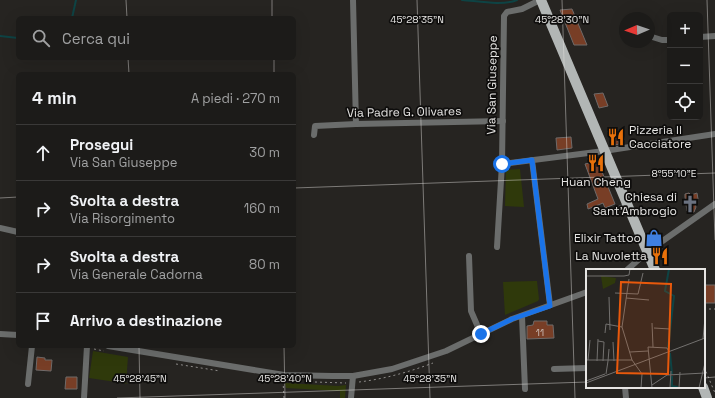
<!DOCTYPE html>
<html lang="it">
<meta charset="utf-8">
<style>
body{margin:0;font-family:"Space Grotesk",sans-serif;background:#292826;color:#f1f3f6}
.controls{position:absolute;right:12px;top:12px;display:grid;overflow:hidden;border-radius:6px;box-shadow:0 4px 16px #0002}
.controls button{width:36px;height:36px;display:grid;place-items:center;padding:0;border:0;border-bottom:1px solid #3a3938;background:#1c1b19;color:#f1f3f6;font:20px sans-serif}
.compass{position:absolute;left:619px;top:12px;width:36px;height:36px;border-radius:50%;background:#1c1b19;box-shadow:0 4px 16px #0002;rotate:268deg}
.stop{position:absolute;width:12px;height:12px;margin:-9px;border:3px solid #1a73e8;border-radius:50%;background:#fff}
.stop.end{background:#1a73e8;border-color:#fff;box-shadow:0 1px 4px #0008}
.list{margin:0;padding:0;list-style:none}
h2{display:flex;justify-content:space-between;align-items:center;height:52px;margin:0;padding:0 16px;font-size:17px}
h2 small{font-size:13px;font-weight:400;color:#a0a1a2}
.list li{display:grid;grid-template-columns:26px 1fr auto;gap:12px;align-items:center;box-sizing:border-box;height:56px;padding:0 16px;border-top:1px solid #3a3938}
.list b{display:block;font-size:15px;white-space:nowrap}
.list p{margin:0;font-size:13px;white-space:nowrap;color:#a0a1a2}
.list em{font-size:13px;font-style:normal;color:#a0a1a2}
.icon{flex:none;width:22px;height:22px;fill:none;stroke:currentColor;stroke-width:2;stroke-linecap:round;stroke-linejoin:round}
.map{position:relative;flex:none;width:715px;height:398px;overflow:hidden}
.search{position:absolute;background:#1c1b19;box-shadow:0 4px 16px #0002;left:16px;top:16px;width:280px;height:44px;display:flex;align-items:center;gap:10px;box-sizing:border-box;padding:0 14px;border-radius:6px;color:#a0a1a2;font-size:15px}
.panel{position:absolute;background:#1c1b19;box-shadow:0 4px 16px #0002;left:16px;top:72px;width:280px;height:276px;border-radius:6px}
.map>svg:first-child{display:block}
.green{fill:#2f390b}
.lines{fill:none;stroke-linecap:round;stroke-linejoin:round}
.stream{stroke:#0e4344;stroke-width:2}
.building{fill:#783e26;stroke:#6f6a69}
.path{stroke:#8e8c8a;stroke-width:1;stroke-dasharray:2 3;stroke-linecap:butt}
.lane{stroke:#6b6d6c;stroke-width:3}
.street{stroke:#6b6d6c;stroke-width:6}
.primary{stroke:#b2b6b5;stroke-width:10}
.route{stroke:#1a73e8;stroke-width:5}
.ticks{fill:none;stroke:#e6e5e3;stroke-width:1;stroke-opacity:0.45}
.labels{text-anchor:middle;stroke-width:3.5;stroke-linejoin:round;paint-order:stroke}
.number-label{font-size:10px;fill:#cabbb4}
.street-label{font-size:12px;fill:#e6e5e3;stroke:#0e0d0c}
.poi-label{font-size:12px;fill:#e6e5e3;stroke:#0e0d0c;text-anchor:end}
.inset-river{fill:none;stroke:#0e4344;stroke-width:2}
.inset-road{fill:none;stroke:#73716f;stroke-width:1}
.view{fill:#e8590c;fill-opacity:0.15;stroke:#e8590c;stroke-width:2}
.inset-edge{fill:none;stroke:#e6e5e3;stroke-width:2}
.ticks-label{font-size:10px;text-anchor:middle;fill:#e6e5e3;stroke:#0e0d0c;stroke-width:3.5;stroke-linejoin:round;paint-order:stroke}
</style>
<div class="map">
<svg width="715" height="398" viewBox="0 0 715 398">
<rect width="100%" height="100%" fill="#262421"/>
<!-- green -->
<g class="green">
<path d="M520,169L524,207L505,206L506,170Z"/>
<path d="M534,281H537L539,299L538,301L505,315L503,282Z"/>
<path d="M93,351L128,357L126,383L129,384L89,378Z"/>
<path d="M285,383L338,386L346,385L345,398H340V391L286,388Z"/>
</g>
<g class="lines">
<!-- stream -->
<g class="stream">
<path d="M462,0C477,1 503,6 517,0"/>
<path d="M72,18L76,0"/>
<path d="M0,36L18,38"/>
</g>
</g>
<!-- building -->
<g class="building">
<path d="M572,9L587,45H574L560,10Z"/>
<path d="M603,93L608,106L599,108L594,94Z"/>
<path d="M613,129L615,134L623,132L624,140L618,141L619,144L615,145L608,131Z"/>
<path d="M571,137L572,148L557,150L556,138Z"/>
<path d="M596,157L615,204L605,208L603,203L588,209L587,204L598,199L585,164L589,163L588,158Z"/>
<path d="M689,193L691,195L697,193L698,199L694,200L696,207L694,212L690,213L687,211L685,197V194Z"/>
<rect x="704" y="285" width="11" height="18"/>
<path d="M534,321H547V325H553L554,338L527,339V326L533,325Z"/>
<path d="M37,357L45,358V360H52L51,371L36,370Z"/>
<path d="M66,377H77V389H65Z"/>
</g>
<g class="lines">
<!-- path -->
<g class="path">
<path d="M704,309H715"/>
<path d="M94,349L104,351"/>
<path d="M176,364L220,371"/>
<path d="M704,367L715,393"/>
<path d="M283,381L284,398"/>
<path d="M315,382L346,383"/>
<path d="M359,382C384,379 409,372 433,363"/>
</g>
<!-- lane -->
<path class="lane" d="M613,210L626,204"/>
<!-- street -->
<g class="street">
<path d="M353,0L356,124"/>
<path d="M540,0L522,9L507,12L504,16L502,164L604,151L715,134"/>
<path d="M649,36L662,40H670"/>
<path d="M700,37L715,36"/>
<path d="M314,135L315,126L356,124L503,121"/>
<path d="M532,160L550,305"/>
<path d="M0,228L18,232"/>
<path d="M497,247L502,164"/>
<path d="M469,256L471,311L481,334"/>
<path d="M627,270L647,252L715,204"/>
<path d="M522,316L525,389"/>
<path d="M0,334L18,335"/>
<path d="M108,346L284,375L332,376H353L392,369L446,351L512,319L587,292"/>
<path d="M554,369L587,368"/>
<path d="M28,384L32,346"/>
<path d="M625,387L626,398"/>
<path d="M84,398L87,346"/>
<path d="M351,398L353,376"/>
</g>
<!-- primary -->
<g class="primary">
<path d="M541,0L655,270"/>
<path d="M703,387L707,398"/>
</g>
</g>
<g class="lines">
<!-- route -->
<path class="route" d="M481,334L512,319L550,306L532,160L502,164"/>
</g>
<!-- ticks -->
<path class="ticks" d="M126,0L127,18M272,0V18M417,0L430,398M562,0L575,398M707,0L715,240M128,58L129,74M274,58V74M294,188L715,173M0,198L18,197M139,346L140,398M284,346L285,398M704,378L715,377M117,398L587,382"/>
<!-- icons -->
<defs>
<g id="restaurant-bare" transform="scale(1.38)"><path d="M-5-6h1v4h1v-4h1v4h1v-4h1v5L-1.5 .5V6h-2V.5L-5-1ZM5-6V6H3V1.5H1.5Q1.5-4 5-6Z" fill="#e8710a" stroke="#0e0d0c" stroke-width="2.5" paint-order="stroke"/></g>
<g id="church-bare" transform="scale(1.38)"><path d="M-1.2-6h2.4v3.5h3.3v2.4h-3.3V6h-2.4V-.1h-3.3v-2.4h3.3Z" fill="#6b7280" stroke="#0e0d0c" stroke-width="2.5" paint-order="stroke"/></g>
<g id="shop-bare" transform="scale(1.38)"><path d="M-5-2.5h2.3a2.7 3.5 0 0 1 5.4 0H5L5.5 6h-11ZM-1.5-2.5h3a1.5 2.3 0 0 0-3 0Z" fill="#3f7fe0" stroke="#0e0d0c" stroke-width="2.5" paint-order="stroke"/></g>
</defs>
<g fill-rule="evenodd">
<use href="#restaurant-bare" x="616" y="137"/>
<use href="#restaurant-bare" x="596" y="163"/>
<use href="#church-bare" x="690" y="204"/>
<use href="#shop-bare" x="654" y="238"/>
<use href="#restaurant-bare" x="660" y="256"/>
</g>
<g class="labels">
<!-- number labels -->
<g class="number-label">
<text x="540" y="336">11</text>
</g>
<!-- street labels -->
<g class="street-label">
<text transform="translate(492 85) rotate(-89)" y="4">Via San Giuseppe</text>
<text transform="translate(404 112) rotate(-1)" y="4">Via Padre G. Olivares</text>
</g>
<!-- poi labels -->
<g class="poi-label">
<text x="629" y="134" text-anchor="start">Pizzeria Il<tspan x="629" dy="14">Cacciatore</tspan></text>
<text x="596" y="186" text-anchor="middle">Huan Cheng</text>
<text x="677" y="201">Chiesa di<tspan x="677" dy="14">Sant'Ambrogio</tspan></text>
<text x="641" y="242">Elixir Tattoo</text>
<text x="647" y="260">La Nuvoletta</text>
</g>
</g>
<!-- overview -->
<g transform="translate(586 269)">
<rect width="119" height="119" fill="#262421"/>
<path d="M15,7L30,9L29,14L17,20Z" fill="#2f390b"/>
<path class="inset-river" d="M82,79L88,27L79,22L83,0M84,84L86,105M86,107V117L92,118"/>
<path class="inset-road" d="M0,7H38L43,6L44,0M43,10L36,58L46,91L56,105L55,119M29,24L52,25L57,4M23,28L24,61M40,29L63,31M66,54L67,78M68,59L84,60M19,64L20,55L36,58M117,70L119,49M12,72L18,73L17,92M27,73L28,92M44,83L62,82M0,91H46M2,91L4,71M11,92L12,70M22,92L23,80M20,105L22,92M0,112L19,105M0,114L119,69M66,116L81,106L119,104M66,119L62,78L81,79L83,83M84,119L85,102M93,119L94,103M113,119L119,94"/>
<path class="view" d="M35,13L85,15L82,105L31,104Z"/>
<rect width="119" height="119" class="inset-edge"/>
</g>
<g class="ticks-label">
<text x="417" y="23">45°28'35"N</text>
<text x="562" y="23">45°28'30"N</text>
<text x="674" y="177">8°55'10"E</text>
<text x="140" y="382">45°28'45"N</text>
<text x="285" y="382">45°28'40"N</text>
<text x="430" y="382">45°28'35"N</text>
</g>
</svg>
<div class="controls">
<button>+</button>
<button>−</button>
<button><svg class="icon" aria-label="locate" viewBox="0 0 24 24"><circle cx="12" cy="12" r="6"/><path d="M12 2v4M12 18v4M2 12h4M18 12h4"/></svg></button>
</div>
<svg class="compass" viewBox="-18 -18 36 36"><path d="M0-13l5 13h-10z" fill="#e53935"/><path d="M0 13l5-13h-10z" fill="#a0a1a2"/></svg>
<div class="stop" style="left:502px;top:164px"></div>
<div class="stop end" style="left:481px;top:334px"></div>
<div class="search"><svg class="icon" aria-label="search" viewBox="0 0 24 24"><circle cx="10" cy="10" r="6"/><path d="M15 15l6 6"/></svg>Cerca qui</div>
<section class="panel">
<h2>4 min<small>A piedi · 270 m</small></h2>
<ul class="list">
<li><svg class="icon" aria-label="ahead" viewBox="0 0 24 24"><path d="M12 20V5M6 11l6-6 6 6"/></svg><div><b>Prosegui</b><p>Via San Giuseppe</p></div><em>30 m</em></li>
<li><svg class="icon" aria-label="right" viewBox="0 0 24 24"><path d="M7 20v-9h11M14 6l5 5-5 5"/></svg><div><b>Svolta a destra</b><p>Via Risorgimento</p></div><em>160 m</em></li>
<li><svg class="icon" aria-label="right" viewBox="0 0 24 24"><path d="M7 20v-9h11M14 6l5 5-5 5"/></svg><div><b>Svolta a destra</b><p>Via Generale Cadorna</p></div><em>80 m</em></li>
<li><svg class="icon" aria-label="arrive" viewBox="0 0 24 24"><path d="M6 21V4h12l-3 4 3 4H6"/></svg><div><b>Arrivo a destinazione</b></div></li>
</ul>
</section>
</div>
